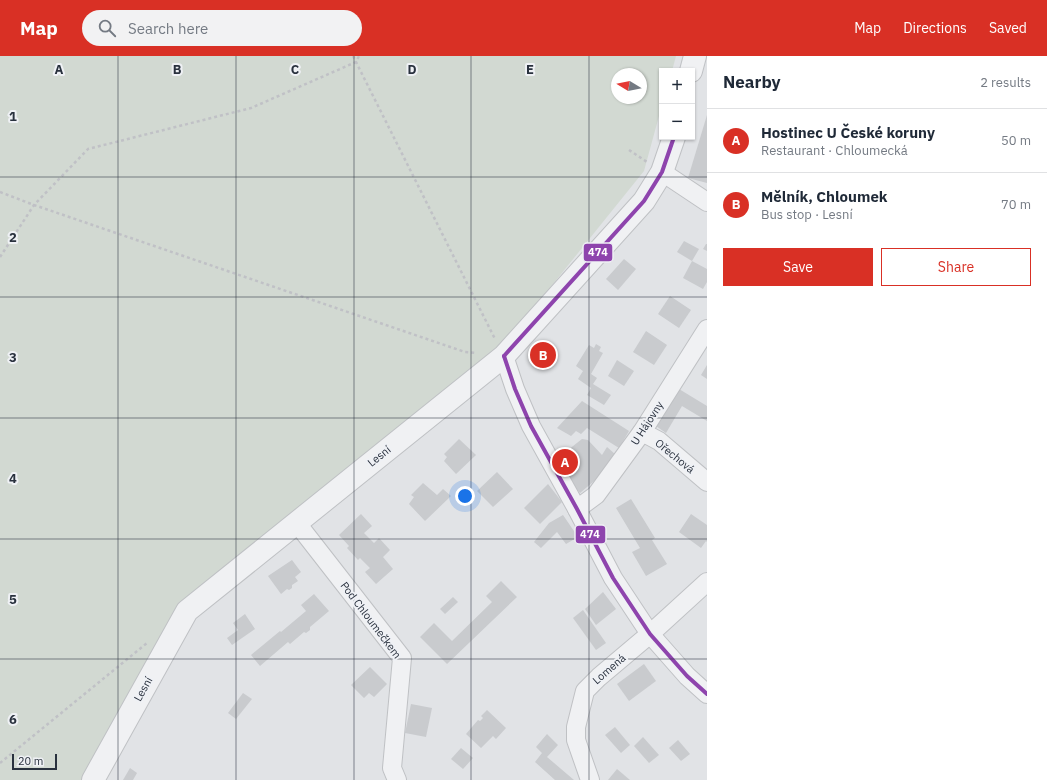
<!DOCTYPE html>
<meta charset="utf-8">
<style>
body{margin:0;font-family:"IBM Plex Sans",sans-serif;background:#f2f2f3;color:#1f2937}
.controls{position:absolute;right:12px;top:12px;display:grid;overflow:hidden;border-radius:0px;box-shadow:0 1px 3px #0004}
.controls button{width:36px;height:36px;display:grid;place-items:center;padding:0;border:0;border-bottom:1px solid #e0e1e3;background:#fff;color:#1f2937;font:20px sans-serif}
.compass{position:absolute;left:611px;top:12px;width:36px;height:36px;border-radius:50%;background:#fff;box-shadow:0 1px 3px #0004;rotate:280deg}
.scale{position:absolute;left:12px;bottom:10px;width:45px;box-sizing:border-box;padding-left:4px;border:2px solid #29313e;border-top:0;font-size:11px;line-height:14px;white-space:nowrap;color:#29313e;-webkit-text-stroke:3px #eff1f5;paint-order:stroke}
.you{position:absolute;left:465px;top:440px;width:14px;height:14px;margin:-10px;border:3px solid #fff;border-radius:50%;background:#1a73e8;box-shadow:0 0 0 6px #1a73e833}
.badge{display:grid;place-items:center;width:26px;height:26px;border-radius:50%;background:#d93025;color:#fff;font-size:13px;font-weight:700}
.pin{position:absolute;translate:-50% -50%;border:2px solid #fff;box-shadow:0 1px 4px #0006}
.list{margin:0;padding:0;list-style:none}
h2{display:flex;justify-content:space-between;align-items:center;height:52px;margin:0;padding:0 16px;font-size:17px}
h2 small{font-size:13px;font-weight:400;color:#747a83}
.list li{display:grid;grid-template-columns:26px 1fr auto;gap:12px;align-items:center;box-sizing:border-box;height:64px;padding:0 16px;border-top:1px solid #e0e1e3}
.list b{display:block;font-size:15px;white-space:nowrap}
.list p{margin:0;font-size:13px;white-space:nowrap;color:#747a83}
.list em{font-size:13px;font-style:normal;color:#747a83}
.actions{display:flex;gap:8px;padding:12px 16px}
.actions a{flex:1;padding:9px 0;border:1px solid #d93025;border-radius:0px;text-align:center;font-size:14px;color:#d93025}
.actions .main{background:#d93025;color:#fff}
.icon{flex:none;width:22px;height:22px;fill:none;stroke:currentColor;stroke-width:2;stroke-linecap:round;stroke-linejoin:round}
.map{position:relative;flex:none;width:707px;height:724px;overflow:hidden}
header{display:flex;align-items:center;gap:24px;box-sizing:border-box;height:56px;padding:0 20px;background:#d93025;color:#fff}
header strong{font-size:19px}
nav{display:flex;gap:22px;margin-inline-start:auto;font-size:14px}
.search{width:280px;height:36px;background:#f2f2f3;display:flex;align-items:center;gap:10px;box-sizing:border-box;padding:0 14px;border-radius:22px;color:#747a83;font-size:15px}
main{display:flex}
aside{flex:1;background:#fff}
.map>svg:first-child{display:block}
.green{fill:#d2d9d2;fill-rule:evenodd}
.building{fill:#c9cbce}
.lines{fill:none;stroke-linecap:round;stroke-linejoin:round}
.minor-casing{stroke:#bfc1c4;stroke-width:20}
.tertiary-casing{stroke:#bfc1c4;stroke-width:24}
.path{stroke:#c0c1c6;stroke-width:2.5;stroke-dasharray:3 3;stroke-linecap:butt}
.minor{stroke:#f0f1f3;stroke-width:18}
.tertiary{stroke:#f0f1f3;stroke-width:22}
.bus-1-casing{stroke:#eff1f5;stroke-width:7}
.bus-1{stroke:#8e44ad;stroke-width:4}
.grid{fill:none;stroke:#29313e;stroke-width:1;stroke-opacity:0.55}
.labels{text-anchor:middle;stroke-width:4;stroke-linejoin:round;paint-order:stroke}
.street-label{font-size:11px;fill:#29313e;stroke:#eff1f5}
.grid-label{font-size:13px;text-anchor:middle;font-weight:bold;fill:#29313e;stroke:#eff1f5;stroke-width:4;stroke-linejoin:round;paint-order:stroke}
.line-badge{stroke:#eff1f5;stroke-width:1.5}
.badge-label{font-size:11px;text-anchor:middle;font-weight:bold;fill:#fff}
</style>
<header>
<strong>Map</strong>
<div class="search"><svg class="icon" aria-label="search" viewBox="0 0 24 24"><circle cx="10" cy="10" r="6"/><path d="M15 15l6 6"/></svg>Search here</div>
<nav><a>Map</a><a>Directions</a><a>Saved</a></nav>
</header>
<main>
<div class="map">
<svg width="707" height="724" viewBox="0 0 707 724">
<rect width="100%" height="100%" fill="#e1e3e6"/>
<!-- green -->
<path class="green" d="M0,0H676L672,15H662V49L644,115L487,310L181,554L87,724H0ZM617,18H641V42H617Z"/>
<!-- building -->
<g class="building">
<path d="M707,59V127L688,122Z"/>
<path d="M684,185L699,193L692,205L677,196Z"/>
<path d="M706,188H707V195L703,193Z"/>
<path d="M624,203L636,213L618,234L606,223Z"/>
<path d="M692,205L707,213V226L703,233L683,222Z"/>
<path d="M670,240L691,254L679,272L658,258Z"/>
<path d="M646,275L667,289L654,309L633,296Z"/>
<path d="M596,288L601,291L599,295L603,297L591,318L597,322L593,328L611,339L604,349L587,339L591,332L578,323L583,315L576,310L589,289L594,292Z"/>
<path d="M617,304L634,315L624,330L608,320Z"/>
<path d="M707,309V323L701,319Z"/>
<path d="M679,333L707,350V365L682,350L666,377L656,370Z"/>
<path d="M582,345L629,375L619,392L587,372L581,378L576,375L571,380L557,372Z"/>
<path d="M459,383L476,399L456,418L444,405L447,401L444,398Z"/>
<path d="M582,383L588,384L602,399L607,391L616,399L600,420L580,437L554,405Z"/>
<path d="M497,416L513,433L493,451L477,435Z"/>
<path d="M423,427L437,439L443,433L451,440L425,465L409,448L414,441L411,439Z"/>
<path d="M548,428L562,446L540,468L524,452Z"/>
<path d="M631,443L655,482L652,484L667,508L646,520L632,496L640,492L616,452Z"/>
<path d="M361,458L372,470L364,477L374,487L379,482L390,494L383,501L393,513L376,528L365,516L370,512L360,502L358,504L347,492L349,490L339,479Z"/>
<path d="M691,458L707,469V486L706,485L701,492L679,476Z"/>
<path d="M563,459L578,481L566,488L557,476L541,492L534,486L549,467Z"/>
<path d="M292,504L301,516L295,521L298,525L292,529V532L289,534L287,533L281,538L268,520Z"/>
<path d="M501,525L517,541L447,608L420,581L434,567L452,585L492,546L486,540Z"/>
<path d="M603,536L616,553L596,569L585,553Z"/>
<path d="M314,538L329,555L310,571V574L306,577L304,576L290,588L288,586L260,610L251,599L280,575L281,576L306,555L301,549Z"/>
<path d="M453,541L458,546L445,558L440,553Z"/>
<path d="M583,554L606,587L596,594L573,562Z"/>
<path d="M245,558L255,573L232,589L227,582L238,574L233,567Z"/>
<path d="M644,608L656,625L629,645L617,628Z"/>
<path d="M370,611L387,628L374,641L369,637L364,642L351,629Z"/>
<path d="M243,637L252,643L236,663L228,657Z"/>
<path d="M411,648L432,652L426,681L405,677Z"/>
<path d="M487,654L506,672L496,683L493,680L481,692L466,678L478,664L480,665L483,662L481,660Z"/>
<path d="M615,671L630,689L621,697L605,679Z"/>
<path d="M547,678L558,689L547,701L574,724H555L535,706L542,697L536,691Z"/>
<path d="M643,681L659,699L649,707L634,690Z"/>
<path d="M678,684L690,698L681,705L669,692Z"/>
<path d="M461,692L473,702L463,713L451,703Z"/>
<path d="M130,712L137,717L133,724H123Z"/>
<path d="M617,713L630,724H608Z"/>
</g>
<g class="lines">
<!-- minor casing -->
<g class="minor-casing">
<g id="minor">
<path d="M662,116L707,146"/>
<path d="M504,300L515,333L531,370L577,453L613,522L650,578L687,620L707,638"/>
<path d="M642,376L659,385L707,426"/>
<path d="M577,453L596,439L642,376L707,273"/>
<path d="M296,466L402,602L392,712L397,724"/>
<path d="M590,724L576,684V671L585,635L599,621L650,578L707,526"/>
</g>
</g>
<!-- tertiary casing -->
<g class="tertiary-casing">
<g id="tertiary">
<path d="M691,15L695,0"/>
<path d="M93,724L187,555L504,300L644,145L662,116L674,81"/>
</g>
</g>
<!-- path -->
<g class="path">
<path d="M353,0L495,283"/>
<path d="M629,94L647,106"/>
<path d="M0,136L34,149L465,296L477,297"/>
<path d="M0,201L34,149L88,93L251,52L356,6L359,0"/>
<path d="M0,707L147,587"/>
</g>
<!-- minor -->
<use href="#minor" class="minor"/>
<!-- tertiary -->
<use href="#tertiary" class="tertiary"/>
<!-- bus-1 casing -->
<g class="bus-1-casing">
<g id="bus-1">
<path d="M504,300L515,333L531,370L577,453L613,522L650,578L687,620L707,638"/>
<path d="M504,300L644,145L662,116L674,81"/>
</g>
</g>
<!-- bus-1 -->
<use href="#bus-1" class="bus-1"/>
</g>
<!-- grid -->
<path class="grid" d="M118,0V724M236,0V724M354,0V724M471,0V724M589,0V724M0,121H707M0,241H707M0,362H707M0,483H707M0,603H707"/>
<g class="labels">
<!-- street labels -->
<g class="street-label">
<text transform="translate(647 367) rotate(-57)" y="4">U Hájovny</text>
<text transform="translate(379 400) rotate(-39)" y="4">Lesní</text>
<text transform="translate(675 400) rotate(39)" y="4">Ořechová</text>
<text transform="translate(371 564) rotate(53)" y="4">Pod Chloumečkem</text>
<text transform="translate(609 613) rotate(-41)" y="4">Lomená</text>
<text transform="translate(143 633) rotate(-61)" y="4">Lesní</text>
</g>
</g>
<g class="grid-label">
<text x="59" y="18">A</text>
<text x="177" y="18">B</text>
<text x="295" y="18">C</text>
<text x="412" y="18">D</text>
<text x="530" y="18">E</text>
<text x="13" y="65">1</text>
<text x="13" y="186">2</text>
<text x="13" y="306">3</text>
<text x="13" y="427">4</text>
<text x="13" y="548">5</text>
<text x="13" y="668">6</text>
</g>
<g class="line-badge">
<rect x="583" y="187" width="30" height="19" rx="4" fill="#8e44ad"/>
<rect x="575" y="469" width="31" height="19" rx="4" fill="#8e44ad"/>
</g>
<g class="badge-label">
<text x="598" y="200">474</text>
<text x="590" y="482">474</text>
</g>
</svg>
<div class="controls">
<button>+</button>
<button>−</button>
</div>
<svg class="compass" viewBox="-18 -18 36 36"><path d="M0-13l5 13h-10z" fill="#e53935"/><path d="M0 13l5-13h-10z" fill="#747a83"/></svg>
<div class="scale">20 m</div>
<div class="you"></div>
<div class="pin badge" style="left:565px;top:406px">A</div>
<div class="pin badge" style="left:543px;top:299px">B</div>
</div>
<aside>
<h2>Nearby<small>2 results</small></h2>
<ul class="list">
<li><span class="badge">A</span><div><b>Hostinec U České koruny</b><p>Restaurant · Chloumecká</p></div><em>50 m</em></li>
<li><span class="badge">B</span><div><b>Mělník, Chloumek</b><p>Bus stop · Lesní</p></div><em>70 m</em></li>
</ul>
<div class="actions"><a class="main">Save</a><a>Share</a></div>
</aside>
</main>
